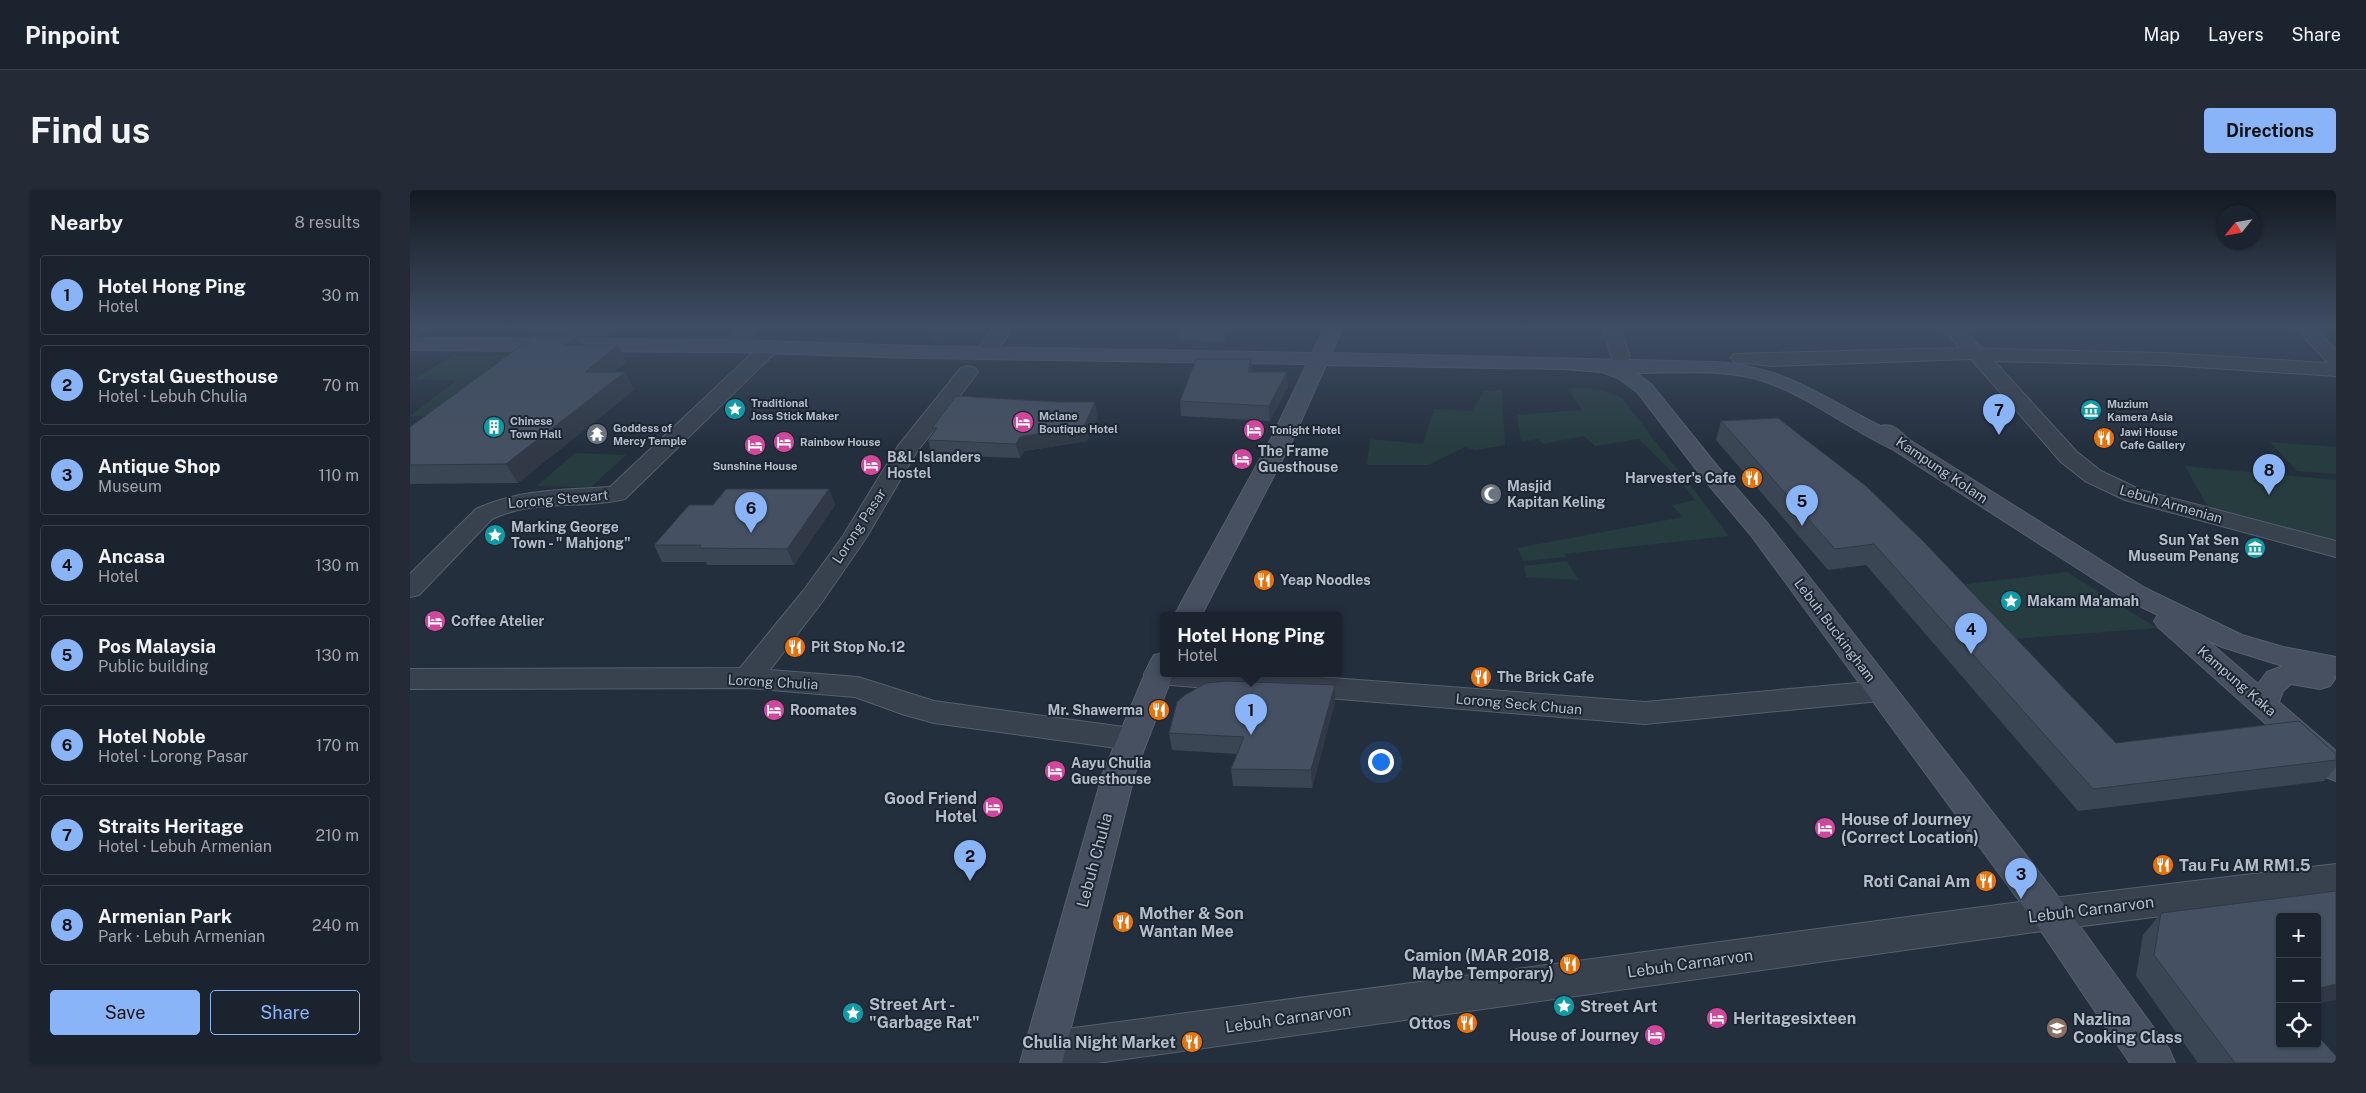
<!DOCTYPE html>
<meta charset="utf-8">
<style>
body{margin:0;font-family:"Public Sans",sans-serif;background:#242b36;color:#f1f3f6}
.controls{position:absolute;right:15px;bottom:15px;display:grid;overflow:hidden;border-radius:5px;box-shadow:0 1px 4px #0004}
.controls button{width:45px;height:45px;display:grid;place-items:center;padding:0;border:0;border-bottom:1px solid #39404a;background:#1b232e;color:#f1f3f6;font:25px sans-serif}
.compass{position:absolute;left:1806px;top:15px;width:45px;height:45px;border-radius:50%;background:#1b232e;box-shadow:0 1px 4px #0004;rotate:239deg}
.you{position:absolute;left:970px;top:571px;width:18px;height:18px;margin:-12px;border:4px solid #fff;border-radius:50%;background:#1a73e8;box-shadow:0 0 0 8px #1a73e833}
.badge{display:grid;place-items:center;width:32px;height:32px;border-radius:50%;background:#8ab4f8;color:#111;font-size:16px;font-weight:700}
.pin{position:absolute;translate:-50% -41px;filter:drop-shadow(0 1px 2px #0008)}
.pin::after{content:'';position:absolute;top:26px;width:18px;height:15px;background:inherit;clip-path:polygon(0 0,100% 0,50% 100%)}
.popup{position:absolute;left:750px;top:422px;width:182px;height:65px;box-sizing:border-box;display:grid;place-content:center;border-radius:5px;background:#1b232e;filter:drop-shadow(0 1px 4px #0005);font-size:16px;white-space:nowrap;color:#a0a4aa}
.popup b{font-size:19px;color:#f1f3f6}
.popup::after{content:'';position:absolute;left:50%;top:100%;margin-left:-10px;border:10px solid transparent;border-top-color:#1b232e}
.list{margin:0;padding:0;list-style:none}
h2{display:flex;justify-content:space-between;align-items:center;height:65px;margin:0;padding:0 20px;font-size:21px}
h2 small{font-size:16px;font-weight:400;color:#a0a4aa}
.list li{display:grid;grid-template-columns:32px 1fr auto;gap:15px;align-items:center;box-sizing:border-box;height:80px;margin:0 10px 10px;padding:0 10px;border:1px solid #39404a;border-radius:5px}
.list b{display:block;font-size:19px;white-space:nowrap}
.list p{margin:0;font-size:16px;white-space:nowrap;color:#a0a4aa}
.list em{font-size:16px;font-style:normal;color:#a0a4aa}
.actions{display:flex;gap:10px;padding:15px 20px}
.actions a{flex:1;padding:11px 0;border:1px solid #8ab4f8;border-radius:5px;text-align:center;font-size:18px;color:#8ab4f8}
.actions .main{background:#8ab4f8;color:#111}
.icon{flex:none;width:28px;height:28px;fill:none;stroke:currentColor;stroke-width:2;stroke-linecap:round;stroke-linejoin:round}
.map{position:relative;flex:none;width:1926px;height:873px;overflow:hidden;border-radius:5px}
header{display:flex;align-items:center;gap:30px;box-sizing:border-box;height:70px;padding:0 25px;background:#1b232e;border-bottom:1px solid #39404a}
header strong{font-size:24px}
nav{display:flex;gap:28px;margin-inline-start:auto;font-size:18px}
.intro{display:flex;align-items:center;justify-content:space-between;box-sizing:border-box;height:120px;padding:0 30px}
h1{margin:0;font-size:35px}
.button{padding:12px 22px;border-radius:5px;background:#8ab4f8;color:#111;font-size:18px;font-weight:700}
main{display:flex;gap:30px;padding:0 30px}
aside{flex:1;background:#1b232e;border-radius:5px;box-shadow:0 1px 4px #0004}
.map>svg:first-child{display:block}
.green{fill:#263c3f}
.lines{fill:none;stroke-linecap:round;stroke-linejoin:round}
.street-casing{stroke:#565f6c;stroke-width:2}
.secondary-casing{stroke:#565f6c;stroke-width:2}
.street{fill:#38414e;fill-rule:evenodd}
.secondary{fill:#465061;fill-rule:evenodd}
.wall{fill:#3b4654}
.shaded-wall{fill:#303945}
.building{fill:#455162;stroke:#303945}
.labels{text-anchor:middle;stroke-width:4;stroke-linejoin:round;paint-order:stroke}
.far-poi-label{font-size:11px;font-weight:bold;fill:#b4bcc9;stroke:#1d2633;text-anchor:start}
.poi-label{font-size:14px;font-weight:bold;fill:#b4bcc9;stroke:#1d2633;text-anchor:start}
.street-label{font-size:14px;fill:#b4bcc9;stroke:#1d2633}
.near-poi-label{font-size:16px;font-weight:bold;fill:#b4bcc9;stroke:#1d2633;text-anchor:start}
.near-street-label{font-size:16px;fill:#b4bcc9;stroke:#1d2633}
</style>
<header>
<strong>Pinpoint</strong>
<nav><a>Map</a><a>Layers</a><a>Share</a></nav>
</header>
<div class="intro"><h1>Find us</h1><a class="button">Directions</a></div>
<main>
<aside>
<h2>Nearby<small>8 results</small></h2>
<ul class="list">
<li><span class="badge">1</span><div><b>Hotel Hong Ping</b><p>Hotel</p></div><em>30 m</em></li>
<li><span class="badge">2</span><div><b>Crystal Guesthouse</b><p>Hotel · Lebuh Chulia</p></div><em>70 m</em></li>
<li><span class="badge">3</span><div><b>Antique Shop</b><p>Museum</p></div><em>110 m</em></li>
<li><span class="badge">4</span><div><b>Ancasa</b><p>Hotel</p></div><em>130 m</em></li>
<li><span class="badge">5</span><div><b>Pos Malaysia</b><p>Public building</p></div><em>130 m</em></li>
<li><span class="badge">6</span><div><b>Hotel Noble</b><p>Hotel · Lorong Pasar</p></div><em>170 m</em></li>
<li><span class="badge">7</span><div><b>Straits Heritage</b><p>Hotel · Lebuh Armenian</p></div><em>210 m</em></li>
<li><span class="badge">8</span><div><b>Armenian Park</b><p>Park · Lebuh Armenian</p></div><em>240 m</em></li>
</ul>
<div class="actions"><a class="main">Save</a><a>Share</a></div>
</aside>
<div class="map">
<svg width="1926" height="873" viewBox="0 0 1926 873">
<rect width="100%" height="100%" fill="#242f3e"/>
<!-- green -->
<g class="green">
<path d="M43,165H108L28,226H0L46,191L5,189Z"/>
<path d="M1157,198C1178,198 1193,198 1212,208L1270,283L1264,284L1229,249L1185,256L1174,246L1133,254L1128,249L1111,252L1107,225L1172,220Z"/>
<path d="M1092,200L1095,255L1065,260L1055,257L1018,275H957L960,249L1013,254L1024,219L1062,221L1074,201Z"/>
<path d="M1860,252L1926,257V284L1887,281Z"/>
<path d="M165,263L216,265L181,297L127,296Z"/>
<path d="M1775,276L1926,290V352L1799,319Z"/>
<path d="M1278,292L1319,346L1154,364L1156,367L1113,371L1108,358L1273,327L1262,315L1285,310L1272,293Z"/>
<path d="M1157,371L1168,390L1116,387L1114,376Z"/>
<path d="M1657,382L1747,438L1604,449L1549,395Z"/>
</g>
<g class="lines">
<!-- street casing -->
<g class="street-casing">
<g id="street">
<path d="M0,137H19L6,147L0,149Z"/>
<path d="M331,137H351L327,160H313L311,156Z"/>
<path d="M584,137H603C594,150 584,171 567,167L565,163Z"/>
<path d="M1192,137H1210L1220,167L1217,171L1210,173L1203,171Z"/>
<path d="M1531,137H1550L1571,158L1581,159L1754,163L1918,173L1885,137H1904L1926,160V186L1754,175L1584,171L1667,262L1691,281L1731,300L1926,351V367L1715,310L1675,291L1651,272L1561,169L1363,176L1324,172L1321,168L1324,164L1550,158Z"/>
<path d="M360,151L367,153L369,157L367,161L215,309C170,320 127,308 82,329L9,405L0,407V384L66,319C108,299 155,300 200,297L353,153Z"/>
<path d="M558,176L565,178L568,182L506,263L456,348L412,412L360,480L448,487L524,511L721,538L732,541L736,549L732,557L721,560L524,533L492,524L445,507L338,498L0,499V479L330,478L394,400L433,346L488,256L551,178Z"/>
<path d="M748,474L754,475V484H870L1235,512L1470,491L1480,494L1485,501L1480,508L1470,511L1235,534L748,494L738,491L734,484L738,477Z"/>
<path d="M1926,674V704L1617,743L687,873H619L614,861L620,847L634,842L1617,711Z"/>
</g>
</g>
<!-- secondary casing -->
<g class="secondary-casing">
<g id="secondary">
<path d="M915,137H933L921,163L1306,172C1374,176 1412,207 1470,236C1483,233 1489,240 1498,249L1735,398L1832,445L1873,457L1926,467V487L1923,486L1925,489L1920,496L1910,499L1881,494L1873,501L1869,512L1926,561V591L1915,587L1748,437L1744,431L1748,425L1717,410L1482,259C1436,238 1393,201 1343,188C1306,179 1264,183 1226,183L1241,194L1308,277L1358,334L1653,713L1759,859L1765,873H1720L1627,735L1340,344L1292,287L1227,202L1208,188L1192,182L1152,179L916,175L883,249L791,426H764L861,249L897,174L505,168L320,162L0,160V148L320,150L505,156L902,163ZM1797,450L1812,457L1873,476L1857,482L1848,494Z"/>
<path d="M754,463V484H763L725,583L652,873H610L693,583L740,472L744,465Z"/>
</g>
</g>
<!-- street -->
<use href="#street" class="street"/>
<!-- secondary -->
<use href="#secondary" class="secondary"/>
</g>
<!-- wall -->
<g class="wall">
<path d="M120,137H210L197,147H168L172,155L216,172L204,182H215L224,200L108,293L0,294V237L153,146L151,142H122Z"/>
<path d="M770,137H821L815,151L769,150L768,140Z"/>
<path d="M841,169L842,182L878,197L860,231L771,226L770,211Z"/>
<path d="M688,226L677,251L614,261L610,268L522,265L518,250L523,243L522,238Z"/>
<path d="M1368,228L1706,553L1926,564V577L1914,591L1668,621L1456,375L1418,380L1306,250L1311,231Z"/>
<path d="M419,299L425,315L384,375H297L296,372H252L244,355L303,315Z"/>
<path d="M925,495V512L902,598L823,596L821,579L827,564L762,560L759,543Z"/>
<path d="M1751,723L1907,727L1870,854L1926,873H1788L1726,786L1733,745Z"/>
</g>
<!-- shaded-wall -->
<g class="shaded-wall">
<path d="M191,137H210L197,147Z"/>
<path d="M544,137H572L567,142L522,152L519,143Z"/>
<path d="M816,137H821L815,151L814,141Z"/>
<path d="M167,146L176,163L155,155Z"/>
<path d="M208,155L216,172L184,200L175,182Z"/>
<path d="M841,169L842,184L838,182Z"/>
<path d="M215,182L224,200L108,293L96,274Z"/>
<path d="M877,182L878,197L860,231L859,216Z"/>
<path d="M685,212L688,226L677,251L614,261L610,268L606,254L610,247Z"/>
<path d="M419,299L425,315L384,375L377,359Z"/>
<path d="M925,495V512L902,598L901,580Z"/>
<path d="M1926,794V810L1907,814V799Z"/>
</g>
<!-- building -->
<g class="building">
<path d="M524,137H544L519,143Z"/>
<path d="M770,137H816L814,141L768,140Z"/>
<path d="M124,146H167L155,155H208L175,182H215L96,274L0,275V237Z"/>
<path d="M786,169H841L838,182H877L859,216L770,211Z"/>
<path d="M546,206L650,212H685L674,236L610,247L606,254L518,250L527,238H522Z"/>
<path d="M1368,228L1456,296L1513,351L1706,553L1889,531L1926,564V570L1683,599L1464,354L1425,359L1311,231Z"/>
<path d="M316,299H419L377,359L289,358L291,355H244L279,315H303Z"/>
<path d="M816,491L925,495L901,580L821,579L834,547L759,543L767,512L775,505L796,493Z"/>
<path d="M1926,701V794L1907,799V727H1870V854H1907V845L1926,866V873H1825L1744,765L1751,723Z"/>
</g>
<!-- sky -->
<linearGradient id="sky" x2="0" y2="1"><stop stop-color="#141a22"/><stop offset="0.53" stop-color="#3f4d63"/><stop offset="1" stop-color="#3f4d63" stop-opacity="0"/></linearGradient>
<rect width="1926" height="259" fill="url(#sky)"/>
<!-- icons -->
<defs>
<g id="sight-disc" transform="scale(1.125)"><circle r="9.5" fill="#0f9aa8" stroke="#1d2633"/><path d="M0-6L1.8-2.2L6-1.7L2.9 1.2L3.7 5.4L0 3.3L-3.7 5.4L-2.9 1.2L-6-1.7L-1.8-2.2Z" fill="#fff"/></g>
<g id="museum-disc" transform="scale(1.125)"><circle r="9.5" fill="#0f9aa8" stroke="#1d2633"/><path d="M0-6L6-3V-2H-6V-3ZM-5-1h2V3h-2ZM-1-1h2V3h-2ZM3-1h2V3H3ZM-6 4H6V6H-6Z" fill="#fff"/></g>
<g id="hotel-disc" transform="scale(1.125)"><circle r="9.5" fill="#d1479c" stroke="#1d2633"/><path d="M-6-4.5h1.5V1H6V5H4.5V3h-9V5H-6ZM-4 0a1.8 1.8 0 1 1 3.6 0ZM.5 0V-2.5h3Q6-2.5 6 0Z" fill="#fff"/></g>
<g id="building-disc" transform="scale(1.125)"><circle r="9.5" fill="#0f9aa8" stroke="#1d2633"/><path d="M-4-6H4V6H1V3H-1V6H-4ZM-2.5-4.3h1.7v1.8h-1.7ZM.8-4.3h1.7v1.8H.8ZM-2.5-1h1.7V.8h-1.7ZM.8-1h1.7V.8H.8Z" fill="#fff"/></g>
<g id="temple-disc" transform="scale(1.125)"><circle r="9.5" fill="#6b7280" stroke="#1d2633"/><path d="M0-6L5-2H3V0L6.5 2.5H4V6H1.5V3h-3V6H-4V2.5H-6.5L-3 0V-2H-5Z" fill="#fff"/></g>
<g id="restaurant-disc" transform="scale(1.125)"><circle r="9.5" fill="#e8710a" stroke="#1d2633"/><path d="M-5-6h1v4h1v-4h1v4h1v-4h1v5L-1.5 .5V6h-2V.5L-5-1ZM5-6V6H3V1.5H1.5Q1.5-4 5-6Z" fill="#fff"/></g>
<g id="mosque-disc" transform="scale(1.125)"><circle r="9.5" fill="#6b7280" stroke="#1d2633"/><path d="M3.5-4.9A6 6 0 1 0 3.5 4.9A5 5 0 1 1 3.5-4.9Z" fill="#fff"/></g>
<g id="school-disc" transform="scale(1.125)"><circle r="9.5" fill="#8d6e63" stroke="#1d2633"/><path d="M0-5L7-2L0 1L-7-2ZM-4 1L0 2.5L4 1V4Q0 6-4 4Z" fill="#fff"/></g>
</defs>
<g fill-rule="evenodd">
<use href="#sight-disc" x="325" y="219"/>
<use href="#museum-disc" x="1681" y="220"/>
<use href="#hotel-disc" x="613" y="232"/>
<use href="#building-disc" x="84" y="237"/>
<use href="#hotel-disc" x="844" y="240"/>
<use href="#temple-disc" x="187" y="244"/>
<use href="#restaurant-disc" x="1694" y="248"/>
<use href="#hotel-disc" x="374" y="252"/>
<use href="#hotel-disc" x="345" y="255"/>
<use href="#hotel-disc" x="832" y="269"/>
<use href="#hotel-disc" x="461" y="275"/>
<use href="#restaurant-disc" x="1342" y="288"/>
<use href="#mosque-disc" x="1081" y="304"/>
<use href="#sight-disc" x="85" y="345"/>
<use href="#museum-disc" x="1845" y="358"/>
<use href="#restaurant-disc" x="854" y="390"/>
<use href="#sight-disc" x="1601" y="411"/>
<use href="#hotel-disc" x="25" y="431"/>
<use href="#restaurant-disc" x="385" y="457"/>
<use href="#restaurant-disc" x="1071" y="487"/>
<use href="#hotel-disc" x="364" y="520"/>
<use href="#restaurant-disc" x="749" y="520"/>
<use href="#hotel-disc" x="645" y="581"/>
<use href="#hotel-disc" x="583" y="617"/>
<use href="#hotel-disc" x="1415" y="638"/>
<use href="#restaurant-disc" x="1753" y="675"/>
<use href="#restaurant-disc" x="1576" y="691"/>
<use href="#restaurant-disc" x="713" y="732"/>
<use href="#restaurant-disc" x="1160" y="774"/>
<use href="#sight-disc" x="1154" y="816"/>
<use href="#sight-disc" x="443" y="823"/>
<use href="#hotel-disc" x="1307" y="828"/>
<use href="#restaurant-disc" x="1057" y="833"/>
<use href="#school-disc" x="1647" y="838"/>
<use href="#hotel-disc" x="1245" y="845"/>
<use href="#restaurant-disc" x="782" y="852"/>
</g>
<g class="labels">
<!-- far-poi labels -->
<g class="far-poi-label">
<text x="341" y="217">Traditional<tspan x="341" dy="13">Joss Stick Maker</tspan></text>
<text x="1697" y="218">Muzium<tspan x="1697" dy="13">Kamera Asia</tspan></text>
<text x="629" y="230">Mclane<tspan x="629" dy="13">Boutique Hotel</tspan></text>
<text x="100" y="235">Chinese<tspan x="100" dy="13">Town Hall</tspan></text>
<text x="203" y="242">Goddess of<tspan x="203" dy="13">Mercy Temple</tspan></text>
<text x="860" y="244">Tonight Hotel</text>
<text x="1710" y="246">Jawi House<tspan x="1710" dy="13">Cafe Gallery</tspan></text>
<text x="390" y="256">Rainbow House</text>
<text x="345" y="280" text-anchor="middle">Sunshine House</text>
</g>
<!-- poi labels -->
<g class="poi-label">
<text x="848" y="266">The Frame<tspan x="848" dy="16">Guesthouse</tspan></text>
<text x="477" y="272">B&amp;L Islanders<tspan x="477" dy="16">Hostel</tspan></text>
<text x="1326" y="293" text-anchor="end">Harvester's Cafe</text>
<text x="1097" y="301">Masjid<tspan x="1097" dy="16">Kapitan Keling</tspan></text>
<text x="101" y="342">Marking George<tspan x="101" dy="16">Town - " Mahjong"</tspan></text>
<text x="1829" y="355" text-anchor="end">Sun Yat Sen<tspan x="1829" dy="16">Museum Penang</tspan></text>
<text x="870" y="395">Yeap Noodles</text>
<text x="1617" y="416">Makam Ma'amah</text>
<text x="41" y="436">Coffee Atelier</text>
<text x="401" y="462">Pit Stop No.12</text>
<text x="1087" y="492">The Brick Cafe</text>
<text x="380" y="525">Roomates</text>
<text x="733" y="525" text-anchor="end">Mr. Shawerma</text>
<text x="661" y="578">Aayu Chulia<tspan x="661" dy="16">Guesthouse</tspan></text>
</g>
<!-- street labels -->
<g class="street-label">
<text transform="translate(1532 280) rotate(34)" y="5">Kampung Kolam</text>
<text transform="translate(148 309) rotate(-5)" y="5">Lorong Stewart</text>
<text transform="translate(1761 314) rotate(16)" y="5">Lebuh Armenian</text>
<text transform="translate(449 336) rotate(-57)" y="5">Lorong Pasar</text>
<text transform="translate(1425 440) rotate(53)" y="5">Lebuh Buckingham</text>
<text transform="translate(1827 491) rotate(41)" y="5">Kampung Kaka</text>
<text transform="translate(363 492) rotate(3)" y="5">Lorong Chulia</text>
<text transform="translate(1109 514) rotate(5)" y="5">Lorong Seck Chuan</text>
</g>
<!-- near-poi labels -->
<g class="near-poi-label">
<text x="567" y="614" text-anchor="end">Good Friend<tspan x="567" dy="18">Hotel</tspan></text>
<text x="1431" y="635">House of Journey<tspan x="1431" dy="18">(Correct Location)</tspan></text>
<text x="1769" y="681">Tau Fu AM RM1.5</text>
<text x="1560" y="697" text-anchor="end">Roti Canai Am</text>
<text x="729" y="729">Mother &amp; Son<tspan x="729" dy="18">Wantan Mee</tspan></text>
<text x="1144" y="771" text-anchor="end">Camion (MAR 2018,<tspan x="1144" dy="18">Maybe Temporary)</tspan></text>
<text x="459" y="820">Street Art -<tspan x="459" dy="18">"Garbage Rat"</tspan></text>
<text x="1170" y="822">Street Art</text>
<text x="1323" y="834">Heritagesixteen</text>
<text x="1663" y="835">Nazlina<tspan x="1663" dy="18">Cooking Class</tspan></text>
<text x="1041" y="839" text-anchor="end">Ottos</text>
<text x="1229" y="851" text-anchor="end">House of Journey</text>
<text x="766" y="858" text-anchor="end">Chulia Night Market</text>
</g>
<!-- near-street labels -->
<g class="near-street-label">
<text transform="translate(684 670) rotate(-75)" y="6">Lebuh Chulia</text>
<text transform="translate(1681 719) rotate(-7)" y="6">Lebuh Carnarvon</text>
<text transform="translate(1280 773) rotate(-8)" y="6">Lebuh Carnarvon</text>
<text transform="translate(878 828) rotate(-8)" y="6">Lebuh Carnarvon</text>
</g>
</g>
</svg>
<div class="controls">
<button>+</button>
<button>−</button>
<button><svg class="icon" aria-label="locate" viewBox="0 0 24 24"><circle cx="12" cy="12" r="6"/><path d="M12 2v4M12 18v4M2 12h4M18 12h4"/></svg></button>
</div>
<svg class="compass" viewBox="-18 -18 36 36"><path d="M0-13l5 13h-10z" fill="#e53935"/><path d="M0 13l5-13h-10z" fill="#a0a4aa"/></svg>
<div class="you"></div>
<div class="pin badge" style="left:841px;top:545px">1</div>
<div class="popup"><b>Hotel Hong Ping</b>Hotel</div>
<div class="pin badge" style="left:560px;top:691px">2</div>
<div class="pin badge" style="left:1611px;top:709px">3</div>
<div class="pin badge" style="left:1561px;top:464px">4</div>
<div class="pin badge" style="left:1392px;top:336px">5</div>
<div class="pin badge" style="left:341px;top:343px">6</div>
<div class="pin badge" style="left:1589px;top:245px">7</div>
<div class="pin badge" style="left:1859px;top:305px">8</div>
</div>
</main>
